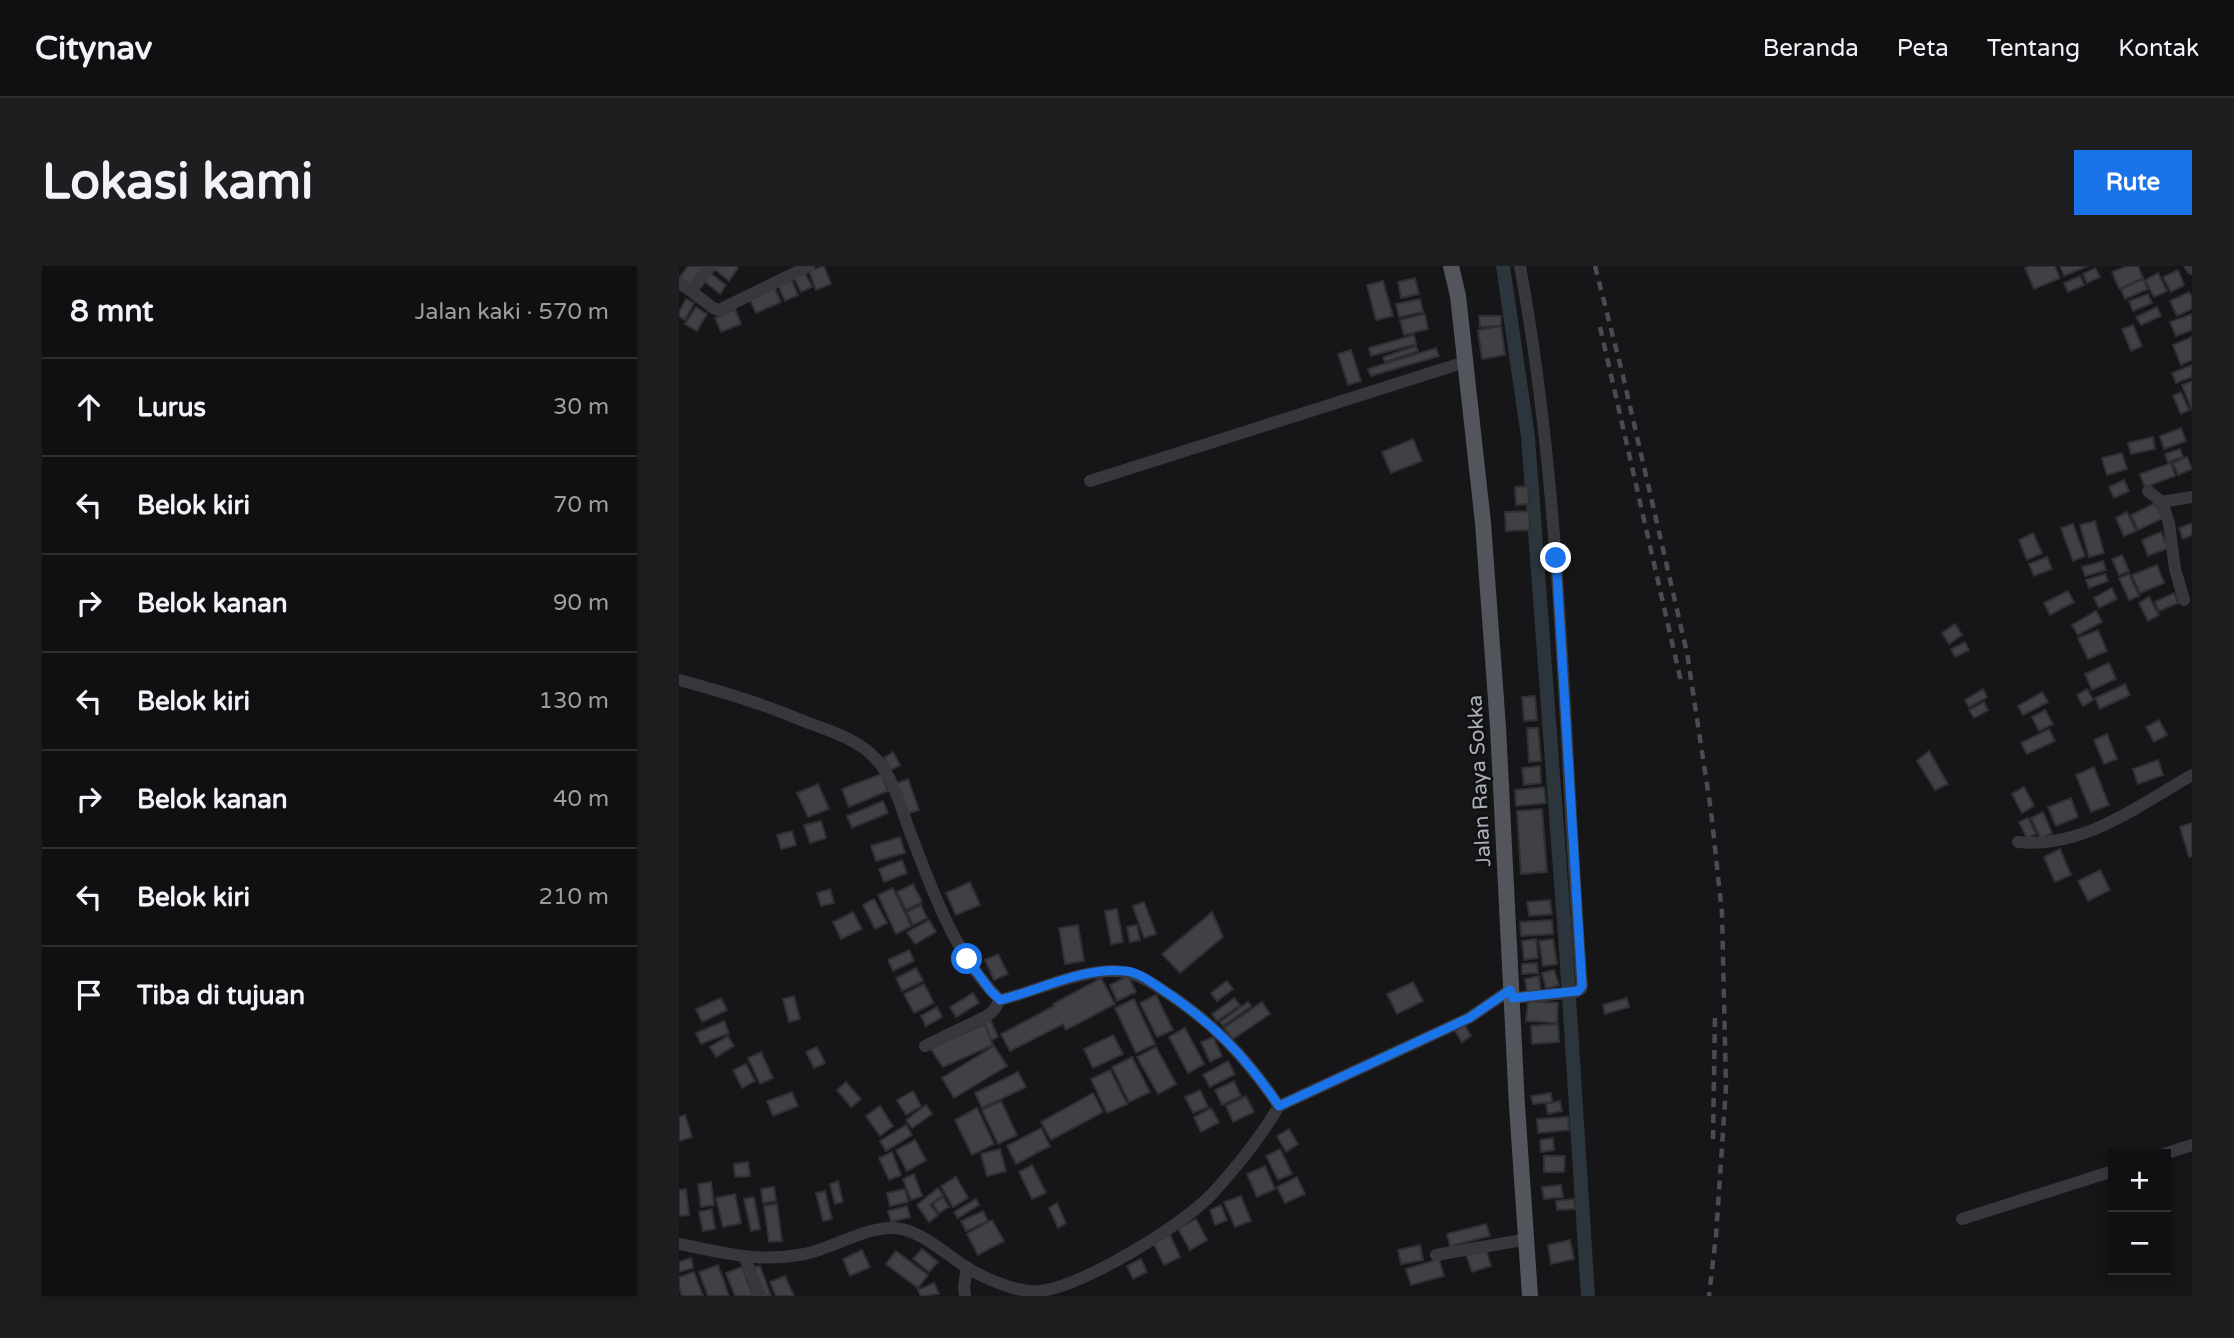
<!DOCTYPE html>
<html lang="id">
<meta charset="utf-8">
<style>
body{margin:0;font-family:"Varela Round",sans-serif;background:#1e1e20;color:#f1f3f6}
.controls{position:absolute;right:21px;bottom:21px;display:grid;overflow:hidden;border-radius:0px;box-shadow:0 4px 10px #0003}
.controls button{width:63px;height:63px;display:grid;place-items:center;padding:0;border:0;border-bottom:2px solid #303032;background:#101012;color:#f1f3f6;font:35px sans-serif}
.stop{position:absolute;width:21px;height:21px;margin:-16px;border:5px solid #1a73e8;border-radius:50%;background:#fff}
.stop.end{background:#1a73e8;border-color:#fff;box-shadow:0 2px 7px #0008}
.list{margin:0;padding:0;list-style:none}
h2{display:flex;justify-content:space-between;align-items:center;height:91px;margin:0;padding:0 28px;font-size:30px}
h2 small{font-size:23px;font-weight:400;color:#9c9d9f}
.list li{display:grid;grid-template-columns:46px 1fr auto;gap:21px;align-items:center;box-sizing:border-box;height:98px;padding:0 28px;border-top:2px solid #303032}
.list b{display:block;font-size:26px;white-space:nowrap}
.list em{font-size:23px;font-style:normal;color:#9c9d9f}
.icon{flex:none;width:38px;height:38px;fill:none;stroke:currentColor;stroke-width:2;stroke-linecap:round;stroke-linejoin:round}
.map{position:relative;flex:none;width:1513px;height:1030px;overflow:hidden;border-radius:0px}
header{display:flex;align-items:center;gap:42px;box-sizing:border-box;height:98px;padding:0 35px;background:#101012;border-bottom:2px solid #303032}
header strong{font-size:33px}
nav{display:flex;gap:38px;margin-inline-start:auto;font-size:24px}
.intro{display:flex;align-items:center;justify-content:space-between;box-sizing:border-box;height:168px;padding:0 42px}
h1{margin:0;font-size:49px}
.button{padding:18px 32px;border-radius:0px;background:#1a73e8;color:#fff;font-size:24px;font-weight:700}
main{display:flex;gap:42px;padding:0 42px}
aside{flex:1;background:#101012;border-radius:0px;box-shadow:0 4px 10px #0003}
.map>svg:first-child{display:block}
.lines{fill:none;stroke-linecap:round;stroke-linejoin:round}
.canal{stroke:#2c353c;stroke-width:14}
.building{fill:#404145;stroke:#303034;stroke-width:2}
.minor{stroke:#37383d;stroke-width:12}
.major{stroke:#53555c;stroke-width:16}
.rail{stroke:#4a4c52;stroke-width:4.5;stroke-dasharray:9 7;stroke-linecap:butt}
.route{stroke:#1a73e8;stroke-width:9}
.labels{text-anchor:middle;stroke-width:5;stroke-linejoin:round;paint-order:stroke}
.street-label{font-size:21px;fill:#a8adb8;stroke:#111113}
</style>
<header>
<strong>Citynav</strong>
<nav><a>Beranda</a><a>Peta</a><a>Tentang</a><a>Kontak</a></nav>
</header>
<div class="intro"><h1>Lokasi kami</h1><a class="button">Rute</a></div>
<main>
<aside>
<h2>8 mnt<small>Jalan kaki · 570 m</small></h2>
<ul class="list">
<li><svg class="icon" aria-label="ahead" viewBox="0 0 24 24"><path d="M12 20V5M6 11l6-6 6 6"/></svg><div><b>Lurus</b></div><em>30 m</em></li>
<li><svg class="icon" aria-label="left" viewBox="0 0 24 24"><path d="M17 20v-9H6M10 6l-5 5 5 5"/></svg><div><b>Belok kiri</b></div><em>70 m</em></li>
<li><svg class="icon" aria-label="right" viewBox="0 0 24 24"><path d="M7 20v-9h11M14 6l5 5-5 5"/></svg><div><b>Belok kanan</b></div><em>90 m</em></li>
<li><svg class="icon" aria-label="left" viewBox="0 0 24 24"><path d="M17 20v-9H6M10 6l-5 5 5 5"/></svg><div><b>Belok kiri</b></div><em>130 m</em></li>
<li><svg class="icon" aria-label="right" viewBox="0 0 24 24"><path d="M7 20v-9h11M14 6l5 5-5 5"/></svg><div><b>Belok kanan</b></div><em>40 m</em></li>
<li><svg class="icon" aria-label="left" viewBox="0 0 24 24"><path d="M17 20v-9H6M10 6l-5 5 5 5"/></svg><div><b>Belok kiri</b></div><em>210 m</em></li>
<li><svg class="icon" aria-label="arrive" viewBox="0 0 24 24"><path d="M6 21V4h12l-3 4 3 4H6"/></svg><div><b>Tiba di tujuan</b></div></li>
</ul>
</aside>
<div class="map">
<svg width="1513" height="1030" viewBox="0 0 1513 1030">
<rect width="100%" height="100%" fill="#161618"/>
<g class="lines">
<!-- canal -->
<path class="canal" d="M824,0L849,171L887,684L909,1030"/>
</g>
<!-- building -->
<g class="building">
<path d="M9,0H25L12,19L1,11Z"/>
<path d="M37,0H56L59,2L50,15L35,3Z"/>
<path d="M145,0L152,18L137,24L130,5Z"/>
<path d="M1350,0H1376L1381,12L1355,23L1346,2Z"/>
<path d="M1381,0H1409L1385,10Z"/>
<path d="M1448,0H1459L1464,12L1440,23L1433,6Z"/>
<path d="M1416,2L1421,11L1408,17L1404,8Z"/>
<path d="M1499,4L1505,19L1492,26L1484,11Z"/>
<path d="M30,6L47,19L41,28L24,14Z"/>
<path d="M126,7L133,21L122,26L115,12Z"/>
<path d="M1479,7L1488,25L1475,31L1466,14Z"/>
<path d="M1401,10L1405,19L1389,26L1385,17Z"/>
<path d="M736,12L740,28L722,32L719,16Z"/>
<path d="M112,13L119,29L106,35L99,19Z"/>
<path d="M1464,13L1469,23L1446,33L1442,23Z"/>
<path d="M704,15L714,50L697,54L688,19Z"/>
<path d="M95,21L102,36L77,47L70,32Z"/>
<path d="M1510,26L1513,32V43L1498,50L1491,35Z"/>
<path d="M1469,28L1473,37L1454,45L1450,35Z"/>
<path d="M7,33L15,37L6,54L0,51V46Z"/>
<path d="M741,33L744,46L720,51L717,38Z"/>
<path d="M17,41L28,48L18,65L6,58Z"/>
<path d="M1478,41L1482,50L1462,59L1457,51Z"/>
<path d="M56,43L62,58L42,66L36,52Z"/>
<path d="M746,48L749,63L725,69L721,54Z"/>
<path d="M1513,48V64L1497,70L1491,56Z"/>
<path d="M800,50H822V60L801,61Z"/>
<path d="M1454,59L1463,80L1452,85L1443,63Z"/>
<path d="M822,60L826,89L803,93L799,64Z"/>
<path d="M735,69L737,78L692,90L690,82Z"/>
<path d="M1513,71V94L1502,99L1494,79Z"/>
<path d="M737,80L739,85L706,96L704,91Z"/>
<path d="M757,82L760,90L692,110L689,103Z"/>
<path d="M672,84L682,115L669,119L659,88Z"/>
<path d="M1513,99V111L1497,117L1493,107Z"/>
<path d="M1513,115V144L1503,119Z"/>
<path d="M1502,126L1510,144L1502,148L1494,130Z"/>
<path d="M1502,162L1507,175L1485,183L1481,170Z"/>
<path d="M1474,171L1476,183L1452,188L1449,177Z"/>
<path d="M734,173L743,195L712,207L703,186Z"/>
<path d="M1501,183L1504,191L1489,196L1486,188Z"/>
<path d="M1443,187L1448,203L1428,209L1423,192Z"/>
<path d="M1508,191L1513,203L1499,209L1494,197Z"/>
<path d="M1492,197L1496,210L1466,221L1461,208Z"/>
<path d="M1445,214L1450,225L1435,232L1430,221Z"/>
<path d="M849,220L850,238L837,239L836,221Z"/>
<path d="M1476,237L1484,252L1459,264L1452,249Z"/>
<path d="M850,245L851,264L827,265L826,246Z"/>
<path d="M1448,246L1457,265L1445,270L1437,252Z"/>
<path d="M1416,255L1425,287L1410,291L1401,259Z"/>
<path d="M1513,257V269L1504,273L1500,262Z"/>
<path d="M1394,258L1406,290L1394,295L1382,262Z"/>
<path d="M1482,266L1489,282L1469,290L1463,274Z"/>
<path d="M1354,267L1363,287L1348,294L1340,274Z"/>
<path d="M1443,289L1450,305L1440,309L1433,293Z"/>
<path d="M1368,291L1373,303L1355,310L1350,298Z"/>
<path d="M1424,295L1427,304L1406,310L1403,301Z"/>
<path d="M1478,299L1485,317L1461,327L1453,309Z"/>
<path d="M1426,308L1429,315L1410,322L1407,314Z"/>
<path d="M1450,308L1460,330L1450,334L1440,312Z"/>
<path d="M1433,322L1438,333L1420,342L1415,332Z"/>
<path d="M1389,325L1395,336L1371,349L1365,337Z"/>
<path d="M1495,327L1499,337L1480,345L1476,336Z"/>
<path d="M1470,331L1480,349L1469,355L1460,337Z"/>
<path d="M1417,345L1423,356L1399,369L1393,359Z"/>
<path d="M1276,358L1283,369L1270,378L1263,367Z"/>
<path d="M1419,364L1428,385L1409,393L1399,372Z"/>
<path d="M1286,376L1290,384L1276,391L1272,383Z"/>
<path d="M1430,397L1437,413L1413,424L1406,408Z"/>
<path d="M1446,418L1451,429L1421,443L1416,432Z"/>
<path d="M1304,423L1308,431L1290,441L1286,434Z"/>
<path d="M1408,423L1414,434L1404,440L1398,429Z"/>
<path d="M1363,426L1369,436L1344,449L1339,440Z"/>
<path d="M856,430L858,454L845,455L843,431Z"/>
<path d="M1305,436L1309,444L1295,452L1290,444Z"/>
<path d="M1366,444L1374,458L1360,465L1353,451Z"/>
<path d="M1480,454L1488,469L1475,476L1467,461Z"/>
<path d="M848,462H859L862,495L850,496Z"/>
<path d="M1370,463L1376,475L1348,488L1342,477Z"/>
<path d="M1428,468L1438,493L1425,498L1415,474Z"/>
<path d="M1250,485L1269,518L1256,524L1238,495Z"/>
<path d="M214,486L221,499L212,504L205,492Z"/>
<path d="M1479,494L1484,509L1459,518L1454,503Z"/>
<path d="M861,500L862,517L845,519L843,502Z"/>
<path d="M1415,501L1430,539L1412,546L1397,509Z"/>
<path d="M202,508L209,525L170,541L163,523Z"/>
<path d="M229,513L240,544L227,548L216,518Z"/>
<path d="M139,518L150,543L129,551L118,527Z"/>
<path d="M865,521L867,537L837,540L836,524Z"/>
<path d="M1345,521L1355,540L1343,547L1333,528Z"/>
<path d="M1392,532L1399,551L1377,560L1369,541Z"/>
<path d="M204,535L209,547L173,562L168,550Z"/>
<path d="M863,543L868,606L842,608L838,545Z"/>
<path d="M1364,546L1373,567L1362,573L1352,552Z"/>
<path d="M1349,552L1357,568L1348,572L1340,556Z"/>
<path d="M142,555L147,572L131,577L125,559Z"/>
<path d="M1513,557V590L1510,591L1501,561Z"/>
<path d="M113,565L117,579L102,583L98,569Z"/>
<path d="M221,571L226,587L197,595L192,580Z"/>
<path d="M1381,583L1392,609L1376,616L1365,591Z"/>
<path d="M223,594L228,607L205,616L200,603Z"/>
<path d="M1421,604L1431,624L1409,635L1399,615Z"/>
<path d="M291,616L301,639L277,649L267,627Z"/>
<path d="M234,618L243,636L227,644L218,626Z"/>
<path d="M214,622L232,660L217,668L199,629Z"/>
<path d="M151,623L155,637L142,640L138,627Z"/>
<path d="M195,633L208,657L196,663L184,639Z"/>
<path d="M871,634L873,648L850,650L848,636Z"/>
<path d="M465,636L477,668L465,672L454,640Z"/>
<path d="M242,639L248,652L234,659L228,646Z"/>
<path d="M438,643L444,676L432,678L426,645Z"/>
<path d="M174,646L183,663L162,673L154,656Z"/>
<path d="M533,646L544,671L501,707L483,688Z"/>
<path d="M250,654L257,666L236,678L228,666Z"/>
<path d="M873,654L874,668L842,670L841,656Z"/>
<path d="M399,659L405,695L386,698L380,662Z"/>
<path d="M458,659L461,674L451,676L448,661Z"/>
<path d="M857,673L859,692L845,694L843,675Z"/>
<path d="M874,673L878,698L864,700L860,675Z"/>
<path d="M230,684L235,695L214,705L209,694Z"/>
<path d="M319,688L329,708L315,714L306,694Z"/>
<path d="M858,697L859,707L843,708V698Z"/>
<path d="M237,702L244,715L223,725L217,712Z"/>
<path d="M875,704L880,719L867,723L863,707Z"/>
<path d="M449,710L457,726L438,735L431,719Z"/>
<path d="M860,710L862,725L848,727L846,713Z"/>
<path d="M422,712L436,738L387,764L384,758L331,785L322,768L375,740L374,738Z"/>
<path d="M548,715L554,723L538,735L532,727Z"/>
<path d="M734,716L744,735L718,748L708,728Z"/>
<path d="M245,718L255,737L235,747L225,728Z"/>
<path d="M294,727L300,737L277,751L271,741Z"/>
<path d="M477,729L494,764L478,771L461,737Z"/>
<path d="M115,730L121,753L110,756L104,733Z"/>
<path d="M42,732L48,744L23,756L17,743Z"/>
<path d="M555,732L561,739L538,755L533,748Z"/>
<path d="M948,732L950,741L926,748L924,739Z"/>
<path d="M455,733L476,778L457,787L436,742Z"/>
<path d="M849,735L879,737L878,757L847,755Z"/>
<path d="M569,736L572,740L544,760L541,756Z"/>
<path d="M583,736L591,748L554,773L545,762Z"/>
<path d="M258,741L263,751L247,760L242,750Z"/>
<path d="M310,751L319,771L299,781L290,761Z"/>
<path d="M45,755L50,767L22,778L17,767Z"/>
<path d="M306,758L314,779L264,801L251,782Z"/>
<path d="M879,758L880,776L853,778L852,760Z"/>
<path d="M786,759L792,770L783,776L776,765Z"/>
<path d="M506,762L525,798L509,807L490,771Z"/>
<path d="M434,769L444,788L414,802L405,783Z"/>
<path d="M49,770L55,780L37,791L31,781Z"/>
<path d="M534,771L543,790L531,796L522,776Z"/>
<path d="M315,780L328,800L275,832L263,812Z"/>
<path d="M138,781L146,797L135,802L127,786Z"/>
<path d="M477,781L497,818L479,828L458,791Z"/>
<path d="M82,786L94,812L81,818L69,792Z"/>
<path d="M453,791L471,826L450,836L433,801Z"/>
<path d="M549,795L556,808L531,821L524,809Z"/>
<path d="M67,798L76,815L63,822L54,804Z"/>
<path d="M431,804L448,838L428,847L412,813Z"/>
<path d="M339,806L347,821L303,842L296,827Z"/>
<path d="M555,815L562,830L543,839L536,824Z"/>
<path d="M167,816L182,833L172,841L158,824Z"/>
<path d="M521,824L529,841L514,847L506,831Z"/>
<path d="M234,825L242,840L227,849L218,834Z"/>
<path d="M113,826L119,840L94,850L88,835Z"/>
<path d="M414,827L424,846L372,874L362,856Z"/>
<path d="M872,827L873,836L854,838L852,830Z"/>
<path d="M567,830L575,846L554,856L547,840Z"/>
<path d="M322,835L338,869L319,878L303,844Z"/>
<path d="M881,835L883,845L869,848L867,838Z"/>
<path d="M247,839L253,848L233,862L227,854Z"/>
<path d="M201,840L214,860L201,870L187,850Z"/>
<path d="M298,842L315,878L293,889L276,854Z"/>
<path d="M532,842L540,856L522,866L515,851Z"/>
<path d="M6,849L13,871L0,875V851Z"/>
<path d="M889,851L890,864L859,867L858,853Z"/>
<path d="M227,859L233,869L207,885L201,875Z"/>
<path d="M362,862L371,880L337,898L328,880Z"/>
<path d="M610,863L619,878L607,886L598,870Z"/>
<path d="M874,872L875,884L862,886L861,874Z"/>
<path d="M236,874L247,894L228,905L217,884Z"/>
<path d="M321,883L327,905L308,910L302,888Z"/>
<path d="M601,883L613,908L599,914L587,890Z"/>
<path d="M213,886L222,909L210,914L200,892Z"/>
<path d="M865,890H886L885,906H865Z"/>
<path d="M69,896L71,910L56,911L55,898Z"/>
<path d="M353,899L367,927L353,933L340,906Z"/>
<path d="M586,900L596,923L578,931L568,908Z"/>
<path d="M235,908L243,930L232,934L224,913Z"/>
<path d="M277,911L289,932L274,941L262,920Z"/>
<path d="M618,911L626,928L606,937L598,921Z"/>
<path d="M159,915L164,936L156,938L151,918Z"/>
<path d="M32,916L35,939L22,941L19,918Z"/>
<path d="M882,919L884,931L865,933L863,921Z"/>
<path d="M95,921L97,935L84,937L82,923Z"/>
<path d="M259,922L264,929L251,939L259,949L250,956L238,939Z"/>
<path d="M7,923L10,949L0,950V924Z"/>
<path d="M226,923L229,936L211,940L208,927Z"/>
<path d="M146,925L153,953L144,955L137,927Z"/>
<path d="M56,928L62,957L44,961L37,932Z"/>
<path d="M562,930L572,955L556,961L545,936Z"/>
<path d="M75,931L81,963L72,965L65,933Z"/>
<path d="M264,931L270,941L260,947L254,938Z"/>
<path d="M297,933L300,939L279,952L275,946Z"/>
<path d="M895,933L896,943L878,944L877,935Z"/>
<path d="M378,937L387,957L379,962L370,942Z"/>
<path d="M98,938L103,975L90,976L85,940Z"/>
<path d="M542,939L548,954L536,959L531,944Z"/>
<path d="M228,940L231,951L212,956L209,945Z"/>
<path d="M33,943L36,963L24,965L20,946Z"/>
<path d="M304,945L309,955L287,965L282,955Z"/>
<path d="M517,953L528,974L511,984L499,963Z"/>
<path d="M313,954L325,975L299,989L288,968Z"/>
<path d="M807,958L811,970L771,980L768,968Z"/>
<path d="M491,969L501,991L485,999L474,977Z"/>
<path d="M891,974L895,993L872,998L869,979Z"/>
<path d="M741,979L744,994L722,998L719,984Z"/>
<path d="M243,983L259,996L250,1006L234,993Z"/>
<path d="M807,983L812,1000L793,1006L787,989Z"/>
<path d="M183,984L191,1001L171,1010L164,993Z"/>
<path d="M217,985L249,1009L239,1022L207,998Z"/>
<path d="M12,992L14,1002L0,1006V996Z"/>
<path d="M462,993L468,1006L454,1013L448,1000Z"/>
<path d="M760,993L765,1010L732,1019L727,1003Z"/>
<path d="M39,999L50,1030H29L20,1006Z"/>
<path d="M81,1000L92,1030H84L74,1002Z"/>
<path d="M63,1001L74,1030H56L47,1007Z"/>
<path d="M15,1006L24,1030H3L0,1021V1011Z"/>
<path d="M106,1010L115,1030H97L91,1016Z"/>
<path d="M255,1017L260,1028L242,1030L239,1024Z"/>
</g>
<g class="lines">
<!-- minor -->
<g class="minor">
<path d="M1511,0L1513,3"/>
<path d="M0,17L12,25L32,0"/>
<path d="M12,25L34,42L40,44L130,0"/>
<path d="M411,215L786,96"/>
<path d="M1469,225L1483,236L1513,231"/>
<path d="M1483,236L1490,257L1496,303L1505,334"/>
<path d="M0,414C42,425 82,437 122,454C147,464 178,472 197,493C215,512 222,542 231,566C254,626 275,688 321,734C357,725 393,707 430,705C454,704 469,714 488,727C536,758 568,793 600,840L790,752L831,724"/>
<path d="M1339,576C1404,583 1459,540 1513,509"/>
<path d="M834,732L896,726L902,723L903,720C884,480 885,238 841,0"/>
<path d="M246,780L308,750L315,744L321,734"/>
<path d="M1485,888L1513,879"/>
<path d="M1283,953L1434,905"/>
<path d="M0,978C47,987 77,997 126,988C154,982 184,962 213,962C240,962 265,987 287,1001C301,1010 315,1016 331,1021C341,1024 351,1026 362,1025C405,1019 501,961 532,929C557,902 581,872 600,840"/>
<path d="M757,989L849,973"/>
<path d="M66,992L81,1030"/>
<path d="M286,1030L285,1021L288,1001"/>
</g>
<!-- major -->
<path class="major" d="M772,0L779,30L804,257L819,461L838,840L851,1030"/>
<!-- rail -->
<g class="rail">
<path d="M916,0L944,110L1008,387L1032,545L1043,647L1047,821L1037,970L1030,1030"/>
<path d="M921,61L1003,420"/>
<path d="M1034,873L1036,750"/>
</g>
</g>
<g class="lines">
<!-- route -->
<path class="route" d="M288,693L311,724L321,734C362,724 403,701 446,705C460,706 472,716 484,724C534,757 566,790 600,840L790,752L831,724L834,732L899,725L903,720L877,292"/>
</g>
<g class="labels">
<!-- street labels -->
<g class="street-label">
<text transform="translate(800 515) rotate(-93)" y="7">Jalan Raya Sokka</text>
</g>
</g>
</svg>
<div class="controls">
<button>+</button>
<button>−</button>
</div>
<div class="stop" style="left:288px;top:693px"></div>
<div class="stop end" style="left:877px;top:292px"></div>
</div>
</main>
